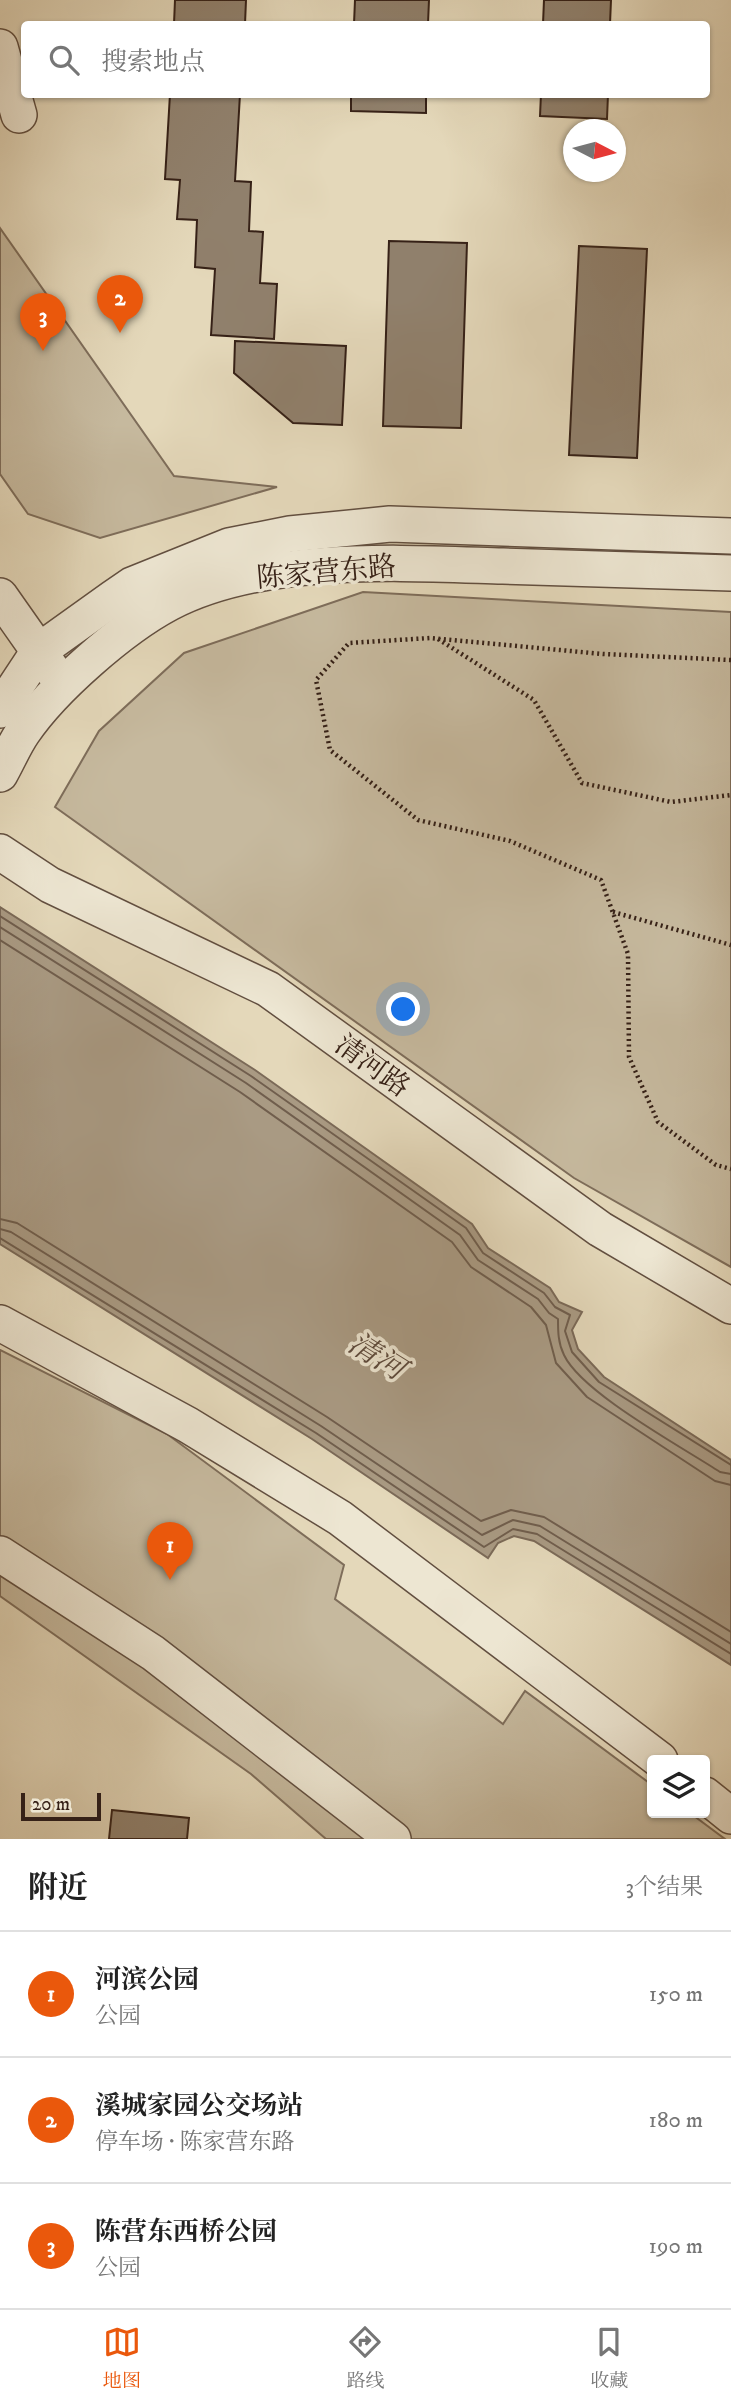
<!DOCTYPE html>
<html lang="zh">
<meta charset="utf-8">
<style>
body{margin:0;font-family:"IM FELL DW Pica","Noto Serif SC",serif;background:#f6f6f6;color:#222}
.controls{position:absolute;right:21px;bottom:21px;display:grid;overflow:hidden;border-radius:7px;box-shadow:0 2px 5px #0004}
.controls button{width:63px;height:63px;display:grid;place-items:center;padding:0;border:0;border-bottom:2px solid #e0e0e0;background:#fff;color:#222;font:35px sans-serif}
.compass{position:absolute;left:563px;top:119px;width:63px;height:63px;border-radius:50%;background:#fff;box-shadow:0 2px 5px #0004;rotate:96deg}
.scale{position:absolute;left:21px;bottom:18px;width:80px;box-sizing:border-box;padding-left:7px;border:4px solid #362117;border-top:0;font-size:19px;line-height:24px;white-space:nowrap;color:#362117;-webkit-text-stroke:5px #ede6d2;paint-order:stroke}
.you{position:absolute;left:404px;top:1010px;width:24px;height:24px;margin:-18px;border:5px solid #fff;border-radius:50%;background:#1a73e8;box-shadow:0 0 0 10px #1a73e833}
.badge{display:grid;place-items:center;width:46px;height:46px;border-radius:50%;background:#ea580c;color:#fff;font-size:23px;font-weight:700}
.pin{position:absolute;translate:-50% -58px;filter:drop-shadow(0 2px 4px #0008)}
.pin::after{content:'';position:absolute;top:37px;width:24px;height:21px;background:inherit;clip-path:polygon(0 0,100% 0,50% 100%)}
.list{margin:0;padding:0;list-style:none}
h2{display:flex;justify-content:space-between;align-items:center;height:91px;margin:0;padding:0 28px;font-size:30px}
h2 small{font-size:23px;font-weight:400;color:#767676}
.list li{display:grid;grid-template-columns:46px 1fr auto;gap:21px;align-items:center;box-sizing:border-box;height:126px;padding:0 28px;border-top:2px solid #e0e0e0}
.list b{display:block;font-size:26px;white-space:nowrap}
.list p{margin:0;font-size:23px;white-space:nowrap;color:#767676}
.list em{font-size:23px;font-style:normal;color:#767676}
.icon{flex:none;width:38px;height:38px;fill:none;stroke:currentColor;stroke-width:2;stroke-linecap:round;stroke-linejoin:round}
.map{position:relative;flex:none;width:731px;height:1839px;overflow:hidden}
.search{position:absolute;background:#fff;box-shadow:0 2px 5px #0004;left:21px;right:21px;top:21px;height:77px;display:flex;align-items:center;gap:18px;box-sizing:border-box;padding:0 24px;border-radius:7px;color:#767676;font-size:26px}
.sheet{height:469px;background:#fff}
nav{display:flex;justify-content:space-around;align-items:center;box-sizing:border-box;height:98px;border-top:2px solid #e0e0e0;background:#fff;font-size:19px;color:#767676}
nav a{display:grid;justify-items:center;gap:4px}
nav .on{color:#ea580c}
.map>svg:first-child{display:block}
.green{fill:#c6b99e;stroke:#7e6d5a;stroke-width:2}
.water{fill:#a99a83;stroke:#7b6a58;stroke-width:2}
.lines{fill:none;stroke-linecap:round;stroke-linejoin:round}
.shore{stroke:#705e4d;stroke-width:2}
.building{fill:#90806c;stroke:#362117;stroke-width:2}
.minor-casing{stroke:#624f40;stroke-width:38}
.path{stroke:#362117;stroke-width:4.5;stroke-dasharray:2 3.5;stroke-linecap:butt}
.minor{stroke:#ede6d2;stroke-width:35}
.labels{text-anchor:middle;stroke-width:7;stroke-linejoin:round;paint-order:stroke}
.street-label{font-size:28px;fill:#362117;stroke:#ede6d2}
.water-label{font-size:30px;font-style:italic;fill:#5e4b3d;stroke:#ede6d2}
</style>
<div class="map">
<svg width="731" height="1839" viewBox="0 0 731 1839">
<rect width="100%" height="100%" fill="#e4d8ba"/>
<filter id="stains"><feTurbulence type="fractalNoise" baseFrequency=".00286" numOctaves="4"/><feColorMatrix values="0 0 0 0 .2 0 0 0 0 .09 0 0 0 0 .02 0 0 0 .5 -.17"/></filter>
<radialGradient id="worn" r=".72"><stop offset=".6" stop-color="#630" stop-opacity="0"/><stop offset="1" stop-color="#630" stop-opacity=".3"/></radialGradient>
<!-- green -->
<g class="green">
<path d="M0,228L174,476L277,487L100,538L28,514L0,474Z"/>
<path d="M363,592L731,612V1267L574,1178L55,807L99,731L184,653Z"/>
<path d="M0,1350L167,1434L344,1565L335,1599L503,1724L525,1691L652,1785V1813H690L725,1839H326L251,1774L0,1596Z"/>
</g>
<!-- water -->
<path class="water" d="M0,907L255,1070L472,1224L488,1248L550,1288L559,1302L582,1312L572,1330L578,1349L604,1377L731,1460V1665L534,1541L514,1536L498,1543L488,1558L312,1439L0,1244Z"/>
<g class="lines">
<!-- shore -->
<g class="shore">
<path d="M0,916L251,1076L466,1228L483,1253L544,1293L555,1307L570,1315L565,1331L572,1352L599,1382L731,1465"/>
<path d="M0,927L246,1083L460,1235L478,1260L538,1299L549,1313L558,1319C558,1331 558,1343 564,1355C582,1393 682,1447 720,1472L731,1474"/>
<path d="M0,940L240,1092L452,1242L471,1267L531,1307L546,1325L556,1363L587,1397L715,1481L731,1485"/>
<path d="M0,1219L17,1223L327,1417L481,1521L511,1510L544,1517L731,1632"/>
<path d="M0,1229L11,1232L321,1426L482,1535L513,1520L540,1526L731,1644"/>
<path d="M0,1238L316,1433L484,1547L513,1529L537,1534L731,1654"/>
</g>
</g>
<!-- building -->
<g class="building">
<path d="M175,0H246L245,24H174Z"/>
<path d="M355,0H429L428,24H354Z"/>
<path d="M544,0H611L610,24H543Z"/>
<path d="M170,94H240L235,181L251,182L249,231L263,232L260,283L277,284L274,339L211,335L215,269L195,267L197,220L177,219L180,180L165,179Z"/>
<path d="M351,94H426V113L351,111Z"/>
<path d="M541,94H608L607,119L540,116Z"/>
<path d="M389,241L467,243L461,428L383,426Z"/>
<path d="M579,246L647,249L637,458L569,455Z"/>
<path d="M235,341L346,346L342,425L293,423L234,373Z"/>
<path d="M112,1810L189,1818L187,1839H109Z"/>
</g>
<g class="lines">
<!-- minor casing -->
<g class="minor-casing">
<g id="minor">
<path d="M0,47L19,115"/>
<path d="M0,596L52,670"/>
<path d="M0,710L39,651L113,598L132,585L229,546L290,534L390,524L731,536"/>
<path d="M0,774C8,760 14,745 23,732C53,688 122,628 169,603C262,554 401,563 503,566C579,568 655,570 731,573"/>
<path d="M0,852L50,885L268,989L600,1229L731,1306"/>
<path d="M0,1323L188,1425L340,1518L660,1760"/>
<path d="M0,1554L153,1653L393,1839"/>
<path d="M705,1795L731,1816"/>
</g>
</g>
<!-- path -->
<g class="path">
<path d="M438,639L534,700L582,783L671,802L731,795"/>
<path d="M731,660L603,654L430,638L349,643L316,680L330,750L418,820L510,841L601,880L628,954L629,1057L658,1122L716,1165L731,1169"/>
<path d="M613,912L731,945"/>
</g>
<!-- minor -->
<use href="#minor" class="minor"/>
</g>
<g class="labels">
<!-- street labels -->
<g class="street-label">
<text transform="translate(326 571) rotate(-5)" y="10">陈家营东路</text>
<text transform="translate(373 1065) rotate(36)" y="10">清河路</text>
</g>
<!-- water labels -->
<g class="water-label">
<text transform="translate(377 1356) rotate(32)" y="10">清河</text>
</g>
</g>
<rect width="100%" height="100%" filter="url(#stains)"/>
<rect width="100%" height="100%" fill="url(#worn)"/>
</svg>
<div class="controls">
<button><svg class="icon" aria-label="layers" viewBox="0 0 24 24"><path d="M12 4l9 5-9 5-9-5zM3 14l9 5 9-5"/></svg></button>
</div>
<svg class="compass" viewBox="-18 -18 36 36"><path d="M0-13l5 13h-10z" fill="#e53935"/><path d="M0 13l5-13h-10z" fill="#767676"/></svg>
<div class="scale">20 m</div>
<div class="you"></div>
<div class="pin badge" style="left:170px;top:1580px">1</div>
<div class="pin badge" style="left:120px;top:333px">2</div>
<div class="pin badge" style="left:43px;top:351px">3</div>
<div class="search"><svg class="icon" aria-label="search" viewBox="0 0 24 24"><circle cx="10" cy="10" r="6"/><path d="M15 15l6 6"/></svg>搜索地点</div>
</div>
<section class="sheet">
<h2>附近<small>3个结果</small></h2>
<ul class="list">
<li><span class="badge">1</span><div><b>河滨公园</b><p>公园</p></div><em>150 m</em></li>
<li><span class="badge">2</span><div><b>溪城家园公交场站</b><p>停车场 · 陈家营东路</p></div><em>180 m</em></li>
<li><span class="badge">3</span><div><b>陈营东西桥公园</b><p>公园</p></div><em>190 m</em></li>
</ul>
</section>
<nav>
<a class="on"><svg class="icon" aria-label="map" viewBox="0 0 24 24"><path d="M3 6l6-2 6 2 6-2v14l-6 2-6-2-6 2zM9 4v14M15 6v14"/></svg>地图</a>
<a><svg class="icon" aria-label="directions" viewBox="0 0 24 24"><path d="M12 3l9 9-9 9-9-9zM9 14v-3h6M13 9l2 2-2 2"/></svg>路线</a>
<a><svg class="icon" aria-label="saved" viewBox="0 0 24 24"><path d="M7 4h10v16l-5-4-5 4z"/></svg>收藏</a>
</nav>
